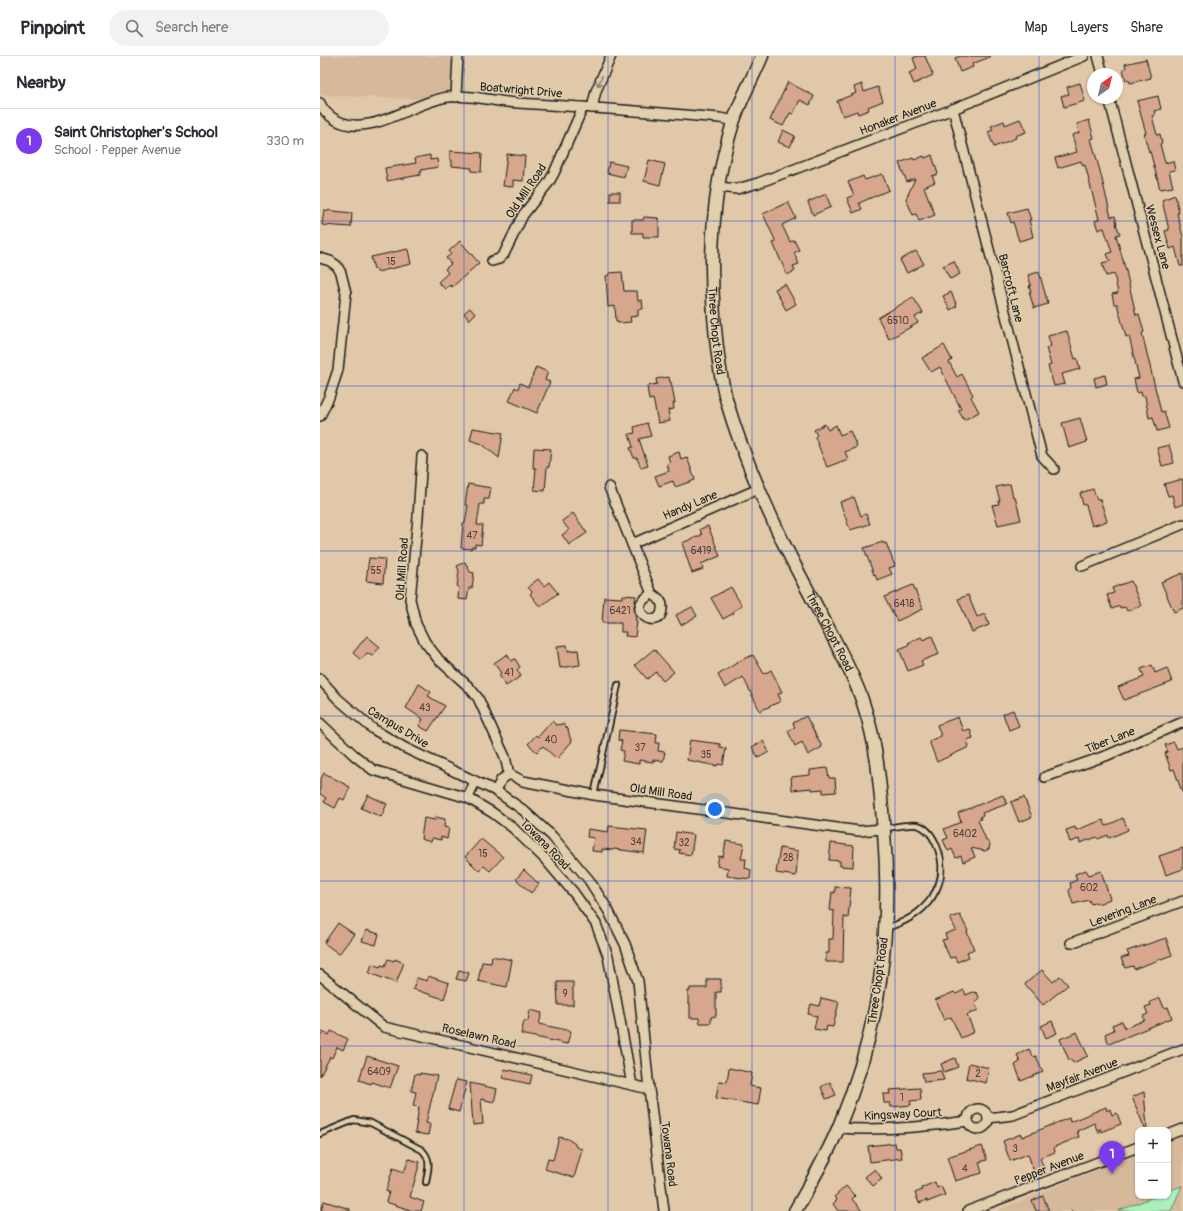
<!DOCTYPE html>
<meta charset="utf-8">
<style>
body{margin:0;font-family:Pangolin,sans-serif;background:#f2f2f3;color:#2b2b33}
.controls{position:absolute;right:12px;bottom:12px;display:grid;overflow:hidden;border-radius:8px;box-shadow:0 1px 3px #0004}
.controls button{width:36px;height:36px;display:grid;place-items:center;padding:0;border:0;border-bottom:1px solid #e1e1e2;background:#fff;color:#2b2b33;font:20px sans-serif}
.compass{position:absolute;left:767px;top:12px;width:36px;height:36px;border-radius:50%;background:#fff;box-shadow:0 1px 3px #0004;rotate:35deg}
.you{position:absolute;left:395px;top:753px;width:14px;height:14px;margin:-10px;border:3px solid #fff;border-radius:50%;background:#1a73e8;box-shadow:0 0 0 6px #1a73e833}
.badge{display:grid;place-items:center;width:26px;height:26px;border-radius:50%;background:#7c3aed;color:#fff;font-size:13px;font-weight:700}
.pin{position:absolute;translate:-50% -33px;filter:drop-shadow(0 1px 2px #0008)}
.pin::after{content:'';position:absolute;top:21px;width:14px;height:12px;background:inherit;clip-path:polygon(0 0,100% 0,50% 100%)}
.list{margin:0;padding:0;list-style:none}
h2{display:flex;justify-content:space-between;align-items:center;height:52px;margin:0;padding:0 16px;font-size:17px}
h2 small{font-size:13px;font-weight:400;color:#7c7c81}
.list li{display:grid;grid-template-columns:26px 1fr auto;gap:12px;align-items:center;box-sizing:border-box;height:64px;padding:0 16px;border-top:1px solid #e1e1e2}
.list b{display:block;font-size:15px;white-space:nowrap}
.list p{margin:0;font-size:13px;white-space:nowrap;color:#7c7c81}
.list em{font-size:13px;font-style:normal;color:#7c7c81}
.icon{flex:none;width:22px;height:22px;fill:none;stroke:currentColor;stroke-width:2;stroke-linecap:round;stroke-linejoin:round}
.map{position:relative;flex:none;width:863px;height:1155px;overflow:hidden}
header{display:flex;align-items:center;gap:24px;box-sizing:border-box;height:56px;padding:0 20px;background:#fff;border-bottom:1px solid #e1e1e2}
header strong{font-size:19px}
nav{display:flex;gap:22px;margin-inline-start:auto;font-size:14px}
.search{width:280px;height:36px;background:#f2f2f3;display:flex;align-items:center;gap:10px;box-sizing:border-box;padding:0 14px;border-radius:22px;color:#7c7c81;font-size:15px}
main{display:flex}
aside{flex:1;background:#fff}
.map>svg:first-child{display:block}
.built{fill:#d6b89b}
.green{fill:#abf0bb;stroke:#64866c}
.building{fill:#d7a78d;stroke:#1c1c1c}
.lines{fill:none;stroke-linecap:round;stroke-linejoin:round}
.service-casing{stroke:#1c1c1c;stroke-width:8}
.minor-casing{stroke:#1c1c1c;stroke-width:12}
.secondary-casing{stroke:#1c1c1c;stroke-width:15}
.path{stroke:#1c1c1c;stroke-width:2;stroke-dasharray:1 3;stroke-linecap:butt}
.service{stroke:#e1cfad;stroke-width:4.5}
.minor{stroke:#e1cfad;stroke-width:9}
.secondary{stroke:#e1cfad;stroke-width:12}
.oneway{stroke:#887e6c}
.grid{fill:none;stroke:#1d4ed8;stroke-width:1;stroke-opacity:0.55}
.labels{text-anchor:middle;stroke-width:3;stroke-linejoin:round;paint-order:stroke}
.number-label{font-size:10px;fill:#4b3f38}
.street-label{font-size:12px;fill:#1c1c1c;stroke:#e1cfad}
</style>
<header>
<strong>Pinpoint</strong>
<div class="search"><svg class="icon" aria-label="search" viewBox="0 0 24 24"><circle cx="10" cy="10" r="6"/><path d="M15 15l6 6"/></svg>Search here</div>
<nav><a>Map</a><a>Layers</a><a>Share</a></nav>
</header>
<main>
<aside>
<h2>Nearby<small></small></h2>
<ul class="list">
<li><span class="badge">1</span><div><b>Saint Christopher's School</b><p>School · Pepper Avenue</p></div><em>330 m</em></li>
</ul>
</aside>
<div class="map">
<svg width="863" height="1155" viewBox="0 0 863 1155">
<rect width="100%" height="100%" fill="#e1c8a8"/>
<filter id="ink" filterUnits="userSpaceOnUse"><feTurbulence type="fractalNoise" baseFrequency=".025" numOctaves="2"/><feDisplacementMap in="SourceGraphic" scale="8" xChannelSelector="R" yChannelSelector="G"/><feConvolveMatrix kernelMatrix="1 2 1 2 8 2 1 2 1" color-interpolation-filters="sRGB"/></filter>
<g filter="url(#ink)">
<!-- built -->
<g class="built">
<path d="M0,0H145L140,43L123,44L0,39Z"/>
<path d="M863,1077V1155H677L818,1096V1140H848V1083Z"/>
</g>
<!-- green -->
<path class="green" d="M862,1130L851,1155H798L836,1140H848V1135Z"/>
<!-- building -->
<g class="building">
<path d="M598,0H605L613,19L594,28L589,17L597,13L593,2Z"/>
<path d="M640,0H670V1L652,8L653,11L640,16L635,2Z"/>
<path d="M826,3L831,22L810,27L809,24L806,25L803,13L806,12L805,8Z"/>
<path d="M468,26L494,40L490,49L480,44L473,58L470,57L463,70L450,64Z"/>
<path d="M760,27L765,45L744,51L741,40L749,38L747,31Z"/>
<path d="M542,28L544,36L558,31L563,45L548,51L549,54L538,58L537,55L523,60L517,45L536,37L534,31Z"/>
<path d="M838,40L841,53L834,55L835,59L832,60L837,79L840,78L842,87L840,88L845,107L853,105L855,114L849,115L853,131L840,133L830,95L829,96L824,78L826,77L817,45Z"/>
<path d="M700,63L706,76L695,80L696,82L674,91L668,76L673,74L671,70L684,65L685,69Z"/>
<path d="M769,64L774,82L771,83L780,115L791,161L795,160L797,168H796L800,178L796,179L806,215L816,259L819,258L824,276L822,277L841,356L844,355L849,372L837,375L833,361L829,362L825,340H822L821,336L817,337L814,323L819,322L809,280L806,281L797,248H794L792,238L798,237L794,218L786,220L782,207L790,205L787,198L792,196L784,172L778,174L775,165L779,163L765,109L763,110L761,105L738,112L735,102L757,96L752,79L759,77L757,68Z"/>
<path d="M463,74L475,80L470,91L458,86Z"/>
<path d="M130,95L162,97L161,116L151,115L152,112L132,110V104H130Z"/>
<path d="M187,98L205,100L203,125L193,124V131L183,130Z"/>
<path d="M110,99V104L117,103L118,111L101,114L102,116H100V119L67,125L65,112L96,107L95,102Z"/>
<path d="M612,99L618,118L612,120L615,126L604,131L615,159L599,165L596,158L593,159L586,143L595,123L587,126L579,107L593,102L594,104L604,100L605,102Z"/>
<path d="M329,104L345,108L340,129L324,125Z"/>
<path d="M289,106L307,110L304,121L287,117Z"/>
<path d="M562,118L569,134L539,147L542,153L533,157L527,142L534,139L528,126L543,120L545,124Z"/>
<rect x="290" y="136" width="10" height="9"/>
<path d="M506,138L511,151L493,159L488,146Z"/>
<path d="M855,139L859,157H857L863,181V210H860L855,191L850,193L845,175L849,174L842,144Z"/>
<path d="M468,146L476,162L462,169L470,186L474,184L479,194L474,197L479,208L473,210L475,215L467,219L453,187L456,186L443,158Z"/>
<path d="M707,152L711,164H709L713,181L699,185L693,166L691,167L688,157Z"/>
<path d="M4,154L32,157L31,171L2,169Z"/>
<path d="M324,161L338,162L337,163H339V181H323V177H312V164H323Z"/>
<path d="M140,185L159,207L132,231L130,229L125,233L118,226L128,217L125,213L131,208L126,202L131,198L129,195Z"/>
<path d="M88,193L91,208L57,216L56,213H54L51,201Z"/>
<path d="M596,195L604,208L587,217L580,204Z"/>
<path d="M634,205L640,218L630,223L623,210Z"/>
<path d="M302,216L304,235H317L318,245L322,244L323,253H318V260L310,261L311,266L298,267V265H296L295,250L288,251L286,220L289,219V217Z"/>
<path d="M719,216L728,248L714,252L709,236H711L709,230L711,229L708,219Z"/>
<path d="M465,228L476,248L466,254L455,233Z"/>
<path d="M631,236L637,250L630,254L623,240Z"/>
<path d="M593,241L603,257L595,261L598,267L569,283L558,262Z"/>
<path d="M150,252L155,258L149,264L144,257Z"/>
<path d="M747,275L755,303L757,302L760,313L742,318L745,328L734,330L728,310L731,309L726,292L731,290L728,280Z"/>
<path d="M624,289L632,304L629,306L637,321L642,318L653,339L651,341L659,356L644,364L638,354L641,353L620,311L611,316L602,302Z"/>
<path d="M216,311L228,316L225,324L230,326L217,357L189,345L195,331L198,333L200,327L208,331Z"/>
<path d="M785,319L787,328L776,331L774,322Z"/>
<path d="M349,321L350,326H351L355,347H353L354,353L348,354L350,365L338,367L334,347L333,343L329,344L327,330L337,328L336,323Z"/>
<path d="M760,362L767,386L749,392L742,367Z"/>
<path d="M327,367L331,380L319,383L328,410L321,412L317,402H314L310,392L313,391L309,378L315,377L314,371Z"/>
<path d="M505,368L508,374L516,369L520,379L530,375L537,391L525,396L528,403L507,411L495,381L497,379L494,374Z"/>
<path d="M153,372L183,377L179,402L162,388L150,384Z"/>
<path d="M849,389L854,407L842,410L837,392Z"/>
<path d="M214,392L231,393L229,411H227L225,435L214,434L216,412H213Z"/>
<path d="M359,396L361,403L367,401L375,424L355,431L353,425L339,430L335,420L349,415L347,408L350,407L348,400Z"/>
<path d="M863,423V448L855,451L852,439L848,440L844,428Z"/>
<path d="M148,428L171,432L169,443H164V448H160L157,469H163L161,489L155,488V491H152L151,493L141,492L143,467H145L148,449H145Z"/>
<path d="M690,428L693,441H695L701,464L678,469L672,449L679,448L678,445H680L676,431Z"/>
<path d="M773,433L777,444L780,443L787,465L772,470L766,449H763L760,437Z"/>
<path d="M534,441L541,460L546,458L550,468L530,474L520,446Z"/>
<path d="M253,457L267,477L249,489L242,479L249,474L242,465Z"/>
<path d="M388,470L400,500L381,508L383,513L372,517L362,487L382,479L380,473Z"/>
<path d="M563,486L564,488L566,487L575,510L569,512L572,518L557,524L555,518L554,519L544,492Z"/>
<path d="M49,502L65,503L63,527L46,525Z"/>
<path d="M145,506L150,516L154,517L152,532H149L147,544L138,543L139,531H137L139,515L137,510Z"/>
<path d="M863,517V552L854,556L841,526Z"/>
<path d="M218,523L224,530L229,526L238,537L220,551L210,538L212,536L208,531Z"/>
<path d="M811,525L821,550L807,555L805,551L800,552V550L792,553L787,539L794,537L792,532Z"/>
<path d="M593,529L603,553L577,565L564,541Z"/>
<path d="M411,531L422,550L413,555L414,557L403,563L391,542Z"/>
<path d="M302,539L316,540L314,551L316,566H317L315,581L305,580L306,576H301V567H282L284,541L302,542Z"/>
<path d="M648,539L657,561L665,558L669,569L652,576L638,543Z"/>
<path d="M372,551L377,560L361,569L356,559Z"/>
<path d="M47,580L60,591L52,600L47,597L41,604L33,597Z"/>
<path d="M612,580L619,598L601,605L603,609L588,615L579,593L589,589L588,587L601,581L603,584Z"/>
<path d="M247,589L248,595L258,594L260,609L240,612L237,590Z"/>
<path d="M334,593L354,616L343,625L336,616L327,623L315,609Z"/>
<path d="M187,598L191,605L195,603L200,611L197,614L201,620L186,630L179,619L181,617L174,607Z"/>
<path d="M433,599L444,618L451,614L462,636L458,638L461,645L440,655L423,621L405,632L398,619L423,603Z"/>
<path d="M832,609L835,617L847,612L852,626L804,644L798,631L824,621L821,613Z"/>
<path d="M99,628L111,636L108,640L125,650L108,675L99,670L103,663L86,652Z"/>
<path d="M693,654L699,670L689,674L683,658Z"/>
<path d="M486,660L502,691L488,699L482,686L475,690L468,675L475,671L473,667Z"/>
<path d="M638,661L643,675L650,673L653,682L647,684L649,691L617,706L609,685L621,680L617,669Z"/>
<path d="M232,665L236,669L243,668L248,673L250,682L252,685L237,703L223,690L217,696L208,688L216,679L218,681Z"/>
<path d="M299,674L337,678L336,687H339L338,695L345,696L343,705L333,704V706L319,704V708L302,705L304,695L300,694L302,685L298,684Z"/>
<path d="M370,684L400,688V691L406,692L403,709L398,708L397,710L367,704Z"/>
<path d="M443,685L449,696L438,702L432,691Z"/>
<path d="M854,686L857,693L863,691V736H862L854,713L851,714L845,697L848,696L845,689Z"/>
<path d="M507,712L509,722H515L516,736L503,737V733L492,734V732L472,734L471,721L490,719V714Z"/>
<path d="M4,717L30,731L24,744L20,742L15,752L4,746L6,742L0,738V725Z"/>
<path d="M48,739L67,748L61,761L41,752Z"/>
<path d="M683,739L687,748L662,757L663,759L660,761L661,763L658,764L666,784L670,788L669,793L665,795L651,792L655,801L643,806L641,800L636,802L632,793L628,795L623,784L628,782L624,773L641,766L638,757Z"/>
<path d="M704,741L712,761L699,766L691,746Z"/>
<path d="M116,761L125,763L124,771L129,772L127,783L121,781V784L112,782L111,786L101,783L104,762L115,764Z"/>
<path d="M803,762L808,774L789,782L788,779L778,783L777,781L760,787L759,783L750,786L746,774L755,771L756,774L783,764L786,770Z"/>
<path d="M289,770L327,774L324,797L294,793L293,794L282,793V796L272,795L274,782L267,781L268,773L288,776Z"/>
<path d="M356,776L374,779L371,799L359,797L360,794L354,793Z"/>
<path d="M161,783L183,801L170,815L164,810L159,815L145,801Z"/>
<path d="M406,785L424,788L421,803H426L425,812L431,814L430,823L407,820L408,812L397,810L399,800L403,801Z"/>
<path d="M511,787L534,790L533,811L520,810V805L509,804Z"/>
<path d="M460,792L478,795L476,820L456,817Z"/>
<path d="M863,792V813L846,819L839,800Z"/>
<path d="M204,814L219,828L211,837L196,823Z"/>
<path d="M766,814L769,819L781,815L790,843L778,848L777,846L771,848L769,844L753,848L749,835L751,831L750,827L757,824L755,818Z"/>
<path d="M515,831L531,832L528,862L524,861L523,906H506V897H509V883H513L514,855L510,854L512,836L515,837Z"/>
<path d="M640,859L648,875L647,876L654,893L647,896L649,901L637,906L635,901L630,902L622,884L627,883L625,878L636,874L630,862Z"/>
<path d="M18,867L34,878L19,898L4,887Z"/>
<path d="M46,874L59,878L56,889L42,885Z"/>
<path d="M846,882L852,899L814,913L813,910L805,912L801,902L809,900L807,895Z"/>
<path d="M172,900L192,904L187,931L158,925L162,906L171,907Z"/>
<path d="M68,903L74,905L75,903L84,907L76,927L49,917L52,908L60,911L61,909L65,910Z"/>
<path d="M139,914L149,917L146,925L136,923Z"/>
<path d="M722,914L733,926L740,920L748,929L723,949L705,928Z"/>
<path d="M108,920L129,927L124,943L93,933L97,922L107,925Z"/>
<path d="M387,923H401V936H396V960L391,961V967H380L379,962H370V947H368V935H370V932H387Z"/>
<path d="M237,926H253V949H238Z"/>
<path d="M644,934L646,939L653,936L657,937L659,941L655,948L658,954L647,959L654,976L641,982L631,961L624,964L615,944L634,936L636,938Z"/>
<path d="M501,942L519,946L513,971L507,970L506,975L494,973L497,960L488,958L491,948L499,950Z"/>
<path d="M840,942L844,952L848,951L852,962L789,988L785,978L794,974L792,969L802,965L805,972L825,964L823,960L828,958L825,951L831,949L830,946Z"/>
<path d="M210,954L222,957L219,968L251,975L247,988L201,978L204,965H208Z"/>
<path d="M732,965L737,977L726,982L721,970Z"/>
<path d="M11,975L28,983L23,994L17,991L12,1002L10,1001L0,1020V981L2,976L9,979Z"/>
<path d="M757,976L768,1000L753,1007L751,1003L749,1004L740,983Z"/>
<path d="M709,993L713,1001L716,1000L723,1016L701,1025L695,1009L700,1006L697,999Z"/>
<path d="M47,1000L78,1010L70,1032L52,1026L51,1028L39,1024Z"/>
<path d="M635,1002L638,1011L624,1016L621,1008Z"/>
<path d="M649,1007L669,1012L666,1027L646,1022Z"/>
<path d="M409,1012L432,1017L430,1030L441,1032L438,1049L396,1042L399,1025L407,1026Z"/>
<path d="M184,1013L212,1019L210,1028L183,1022Z"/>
<path d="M621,1015L624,1024L604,1026L602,1017Z"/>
<path d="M100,1017L117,1020L106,1067L110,1068L108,1079L95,1077L99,1051L93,1050L96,1036L91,1035L95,1018L100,1019Z"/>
<path d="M136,1024L147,1026L139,1056L128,1053Z"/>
<path d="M510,1026L516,1039L506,1043L501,1031Z"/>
<path d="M150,1027L177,1033L174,1046L161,1043L163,1068L153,1069Z"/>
<path d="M600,1032L601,1044L590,1045L591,1049L571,1051L570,1047H564L563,1038H570L569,1034Z"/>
<path d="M824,1036L827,1072L825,1073L812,1041Z"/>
<path d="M786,1051L787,1055L790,1053L792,1059L797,1057L801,1068L778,1077L781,1073L777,1074L774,1067L757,1075L759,1081L734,1091L735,1096L720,1102L725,1115L715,1119L708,1098L690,1105L683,1085L701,1078L702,1081L749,1062L750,1066Z"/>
<path d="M239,1081L248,1083L255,1088L256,1091L262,1093L254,1122L225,1113L228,1103L233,1104Z"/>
<path d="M575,1087L576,1092H580L582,1102L550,1106L548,1090Z"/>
<path d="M662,1090L667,1104L659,1106L662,1117L635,1125L627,1101Z"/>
<path d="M89,1103L100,1106L90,1141L104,1146L101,1155H93L66,1146L69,1136L66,1135L73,1112L84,1116Z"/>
<path d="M555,1113L562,1123L553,1130L545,1121Z"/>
<path d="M615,1126L617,1132L621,1130L625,1139L607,1146V1144L599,1147L595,1137L602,1134L601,1132Z"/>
<path d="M526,1130L535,1140L532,1143L542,1155H518L513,1148L517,1144L514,1141Z"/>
<path d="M723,1140L729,1155H716L712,1145Z"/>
<path d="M4,1145L30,1153V1155H1Z"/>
</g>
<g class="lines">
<!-- service casing -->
<g class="service-casing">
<g id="service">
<path d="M274,739L298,629"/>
<path d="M563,773C574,771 586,768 597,769C607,771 612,779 616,788C634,828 604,863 565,872"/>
<path d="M0,1078L34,1064L51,1067L102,1094C112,1104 108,1113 106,1126"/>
</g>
</g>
<!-- minor casing -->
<g class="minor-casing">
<g id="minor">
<path d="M778,0L783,18"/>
<path d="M136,41L138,0"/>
<path d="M789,42L863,325"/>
<path d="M0,47C3,54 9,60 16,64C50,83 94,45 128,41C152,38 175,46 198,47C265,51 333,56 400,62L414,65"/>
<path d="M272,52L276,35L291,0"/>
<path d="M633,53L722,400L734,413"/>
<path d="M399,131L417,133L438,127L633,53L764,0"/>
<path d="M0,202L10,205L17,210L21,217L26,237L18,314L9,341L0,360"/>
<path d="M172,205L179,203L184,198L203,159L229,126L234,117L263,51"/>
<path d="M102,400L98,461L90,543L96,568L105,586L119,604L149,631L158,642L185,701L189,718"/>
<path d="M289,431L332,538C300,554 341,577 342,553C343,546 338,541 332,538"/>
<path d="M312,488L438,433"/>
<path d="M762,510L863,468"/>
<path d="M0,623L18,643L53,673L85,692L176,735L203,754L232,780L269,824L288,854L305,888L318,925L329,1033L344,1155"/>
<path d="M0,667L34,699L53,714L148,742L173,757L193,772L225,803L254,837L276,868L288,900L312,1029"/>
<path d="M725,721L788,699L863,666"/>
<path d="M176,735L181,724L189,718L203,725L274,739L539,775L563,773"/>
<path d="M148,742L155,725"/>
<path d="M751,887L863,845"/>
<path d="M0,919L64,971L329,1033"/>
<circle cx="658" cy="1063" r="10"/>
<path d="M668,1062L693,1059L863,993"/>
<path d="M519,1072C562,1075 605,1071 648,1065"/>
<path d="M848,1079L863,1073"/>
<path d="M648,1155L818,1091"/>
</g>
</g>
<!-- secondary casing -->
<g class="secondary-casing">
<g id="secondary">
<path id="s1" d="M442,0C433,22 420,44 413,67C393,129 389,196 394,260C396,286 399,313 405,339C419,390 440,438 463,486C479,519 497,551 514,583C525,605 537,626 544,650C558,691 560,733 564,776C572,879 560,972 520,1068C508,1098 491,1127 475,1155"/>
</g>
</g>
<!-- path -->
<path class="path" d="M751,1155L752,1152"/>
<!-- service -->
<use href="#service" class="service"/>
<!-- minor -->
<use href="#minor" class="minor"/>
<!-- secondary -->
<use href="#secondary" class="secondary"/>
</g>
<!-- one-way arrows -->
<defs><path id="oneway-shaft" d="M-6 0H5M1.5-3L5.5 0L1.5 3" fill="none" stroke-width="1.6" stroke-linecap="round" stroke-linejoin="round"/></defs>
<use class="oneway" href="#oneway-shaft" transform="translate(280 25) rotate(113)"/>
</g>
<!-- grid -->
<path class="grid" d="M144,0V1155M288,0V1155M432,0V1155M575,0V1155M719,0V1155M0,165H863M0,330H863M0,495H863M0,660H863M0,825H863M0,990H863"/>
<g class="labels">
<!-- number labels -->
<g class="number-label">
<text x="71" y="209">15</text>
<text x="578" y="268">6510</text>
<text x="152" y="483">47</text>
<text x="381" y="498">6419</text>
<text x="56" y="518">55</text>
<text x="584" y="551">6418</text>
<text x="300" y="558">6421</text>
<text x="189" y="620">41</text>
<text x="105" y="655">43</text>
<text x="231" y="687">40</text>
<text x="320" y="695">37</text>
<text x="386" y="702">35</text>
<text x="645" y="781">6402</text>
<text x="316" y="789">34</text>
<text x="364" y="790">32</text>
<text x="163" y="801">15</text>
<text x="468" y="805">28</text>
<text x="769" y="835">602</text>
<text x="245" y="941">9</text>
<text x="59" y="1019">6409</text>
<text x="658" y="1021">2</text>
<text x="582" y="1045">1</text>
<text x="695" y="1096">3</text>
<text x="645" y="1116">4</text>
</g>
<!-- street labels -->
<g class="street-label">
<text transform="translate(201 34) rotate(5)" y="4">Boatwright Drive</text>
<text transform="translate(578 61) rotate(-21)" y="4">Honaker Avenue</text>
<text transform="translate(206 135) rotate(-56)" y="4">Old Mill Road</text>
<text transform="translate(838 181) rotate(75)" y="4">Wessex Lane</text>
<text transform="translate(691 232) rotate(76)" y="4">Barcroft Lane</text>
<text dy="4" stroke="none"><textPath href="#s1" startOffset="283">Three Chopt Road</textPath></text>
<text transform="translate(370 449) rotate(-23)" y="4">Handy Lane</text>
<text transform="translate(82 513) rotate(-86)" y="4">Old Mill Road</text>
<text dy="4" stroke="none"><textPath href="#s1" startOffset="607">Three Chopt Road</textPath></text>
<text transform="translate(78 671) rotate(31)" y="4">Campus Drive</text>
<text transform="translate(790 684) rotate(-22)" y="4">Tiber Lane</text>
<text transform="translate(341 736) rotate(8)" y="4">Old Mill Road</text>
<text transform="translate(225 788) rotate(46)" y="4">Towana Road</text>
<text transform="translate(803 855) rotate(-21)" y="4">Levering Lane</text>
<text transform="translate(558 925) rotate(-82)" y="4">Three Chopt Road</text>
<text transform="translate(159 980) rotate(13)" y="4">Roselawn Road</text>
<text transform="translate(762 1019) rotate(-21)" y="4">Mayfair Avenue</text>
<text transform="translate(583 1058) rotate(-3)" y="4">Kingsway Court</text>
<text transform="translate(349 1098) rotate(83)" y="4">Towana Road</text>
<text transform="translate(729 1112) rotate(-21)" y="4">Pepper Avenue</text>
</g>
</g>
</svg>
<div class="controls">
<button>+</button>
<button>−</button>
</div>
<svg class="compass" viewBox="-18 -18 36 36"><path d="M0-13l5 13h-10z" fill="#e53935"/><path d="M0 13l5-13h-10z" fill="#7c7c81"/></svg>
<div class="you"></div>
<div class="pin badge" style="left:792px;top:1118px">1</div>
</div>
</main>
